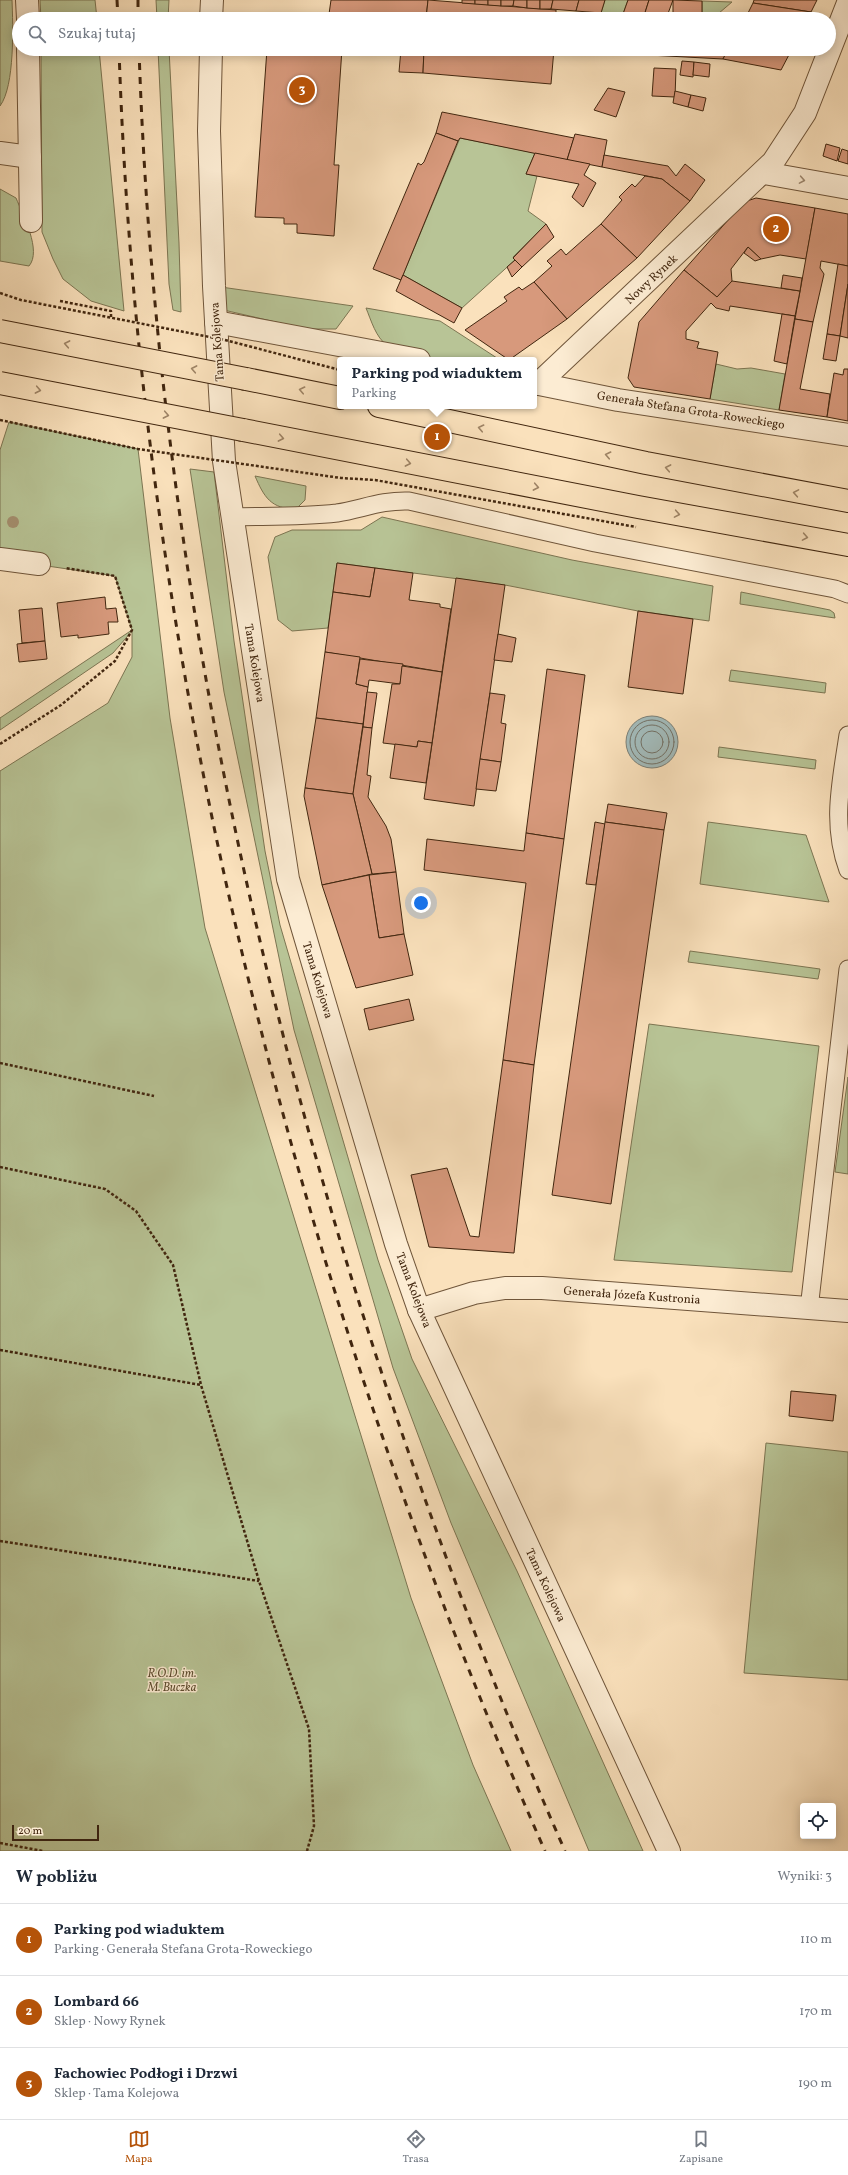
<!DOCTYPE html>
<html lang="pl">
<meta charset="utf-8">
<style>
body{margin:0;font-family:Vollkorn,serif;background:#f6f6f7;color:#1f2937}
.controls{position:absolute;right:12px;bottom:12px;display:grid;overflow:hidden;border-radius:4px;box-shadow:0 2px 10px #0003}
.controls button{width:36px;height:36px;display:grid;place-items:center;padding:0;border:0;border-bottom:1px solid #e0e1e3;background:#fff;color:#1f2937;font:20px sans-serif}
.scale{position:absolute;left:12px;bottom:10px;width:87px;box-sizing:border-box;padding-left:4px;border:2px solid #41260f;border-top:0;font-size:11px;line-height:14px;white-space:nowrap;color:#41260f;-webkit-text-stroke:3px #fcecd3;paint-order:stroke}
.you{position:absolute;left:421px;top:903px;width:14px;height:14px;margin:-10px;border:3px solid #fff;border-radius:50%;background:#1a73e8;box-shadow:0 0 0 6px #1a73e833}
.badge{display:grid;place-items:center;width:26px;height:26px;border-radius:50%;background:#b45309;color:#fff;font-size:13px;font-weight:700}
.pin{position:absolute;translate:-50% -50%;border:2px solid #fff;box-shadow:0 1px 4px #0006}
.popup{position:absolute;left:337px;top:357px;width:200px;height:52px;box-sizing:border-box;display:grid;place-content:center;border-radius:4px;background:#fff;filter:drop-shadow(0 1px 3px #0005);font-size:13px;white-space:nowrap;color:#747a83}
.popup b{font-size:15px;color:#1f2937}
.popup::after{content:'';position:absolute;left:50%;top:100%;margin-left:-8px;border:8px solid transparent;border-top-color:#fff}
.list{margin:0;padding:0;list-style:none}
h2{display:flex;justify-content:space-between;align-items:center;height:52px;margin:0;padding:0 16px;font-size:17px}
h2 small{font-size:13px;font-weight:400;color:#747a83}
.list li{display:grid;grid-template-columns:26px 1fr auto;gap:12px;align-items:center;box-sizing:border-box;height:72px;padding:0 16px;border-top:1px solid #e0e1e3}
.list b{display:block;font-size:15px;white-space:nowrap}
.list p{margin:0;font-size:13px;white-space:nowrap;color:#747a83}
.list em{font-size:13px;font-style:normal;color:#747a83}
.icon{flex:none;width:22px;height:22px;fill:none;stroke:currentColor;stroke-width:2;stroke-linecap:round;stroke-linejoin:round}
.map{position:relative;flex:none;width:848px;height:1851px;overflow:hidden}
.search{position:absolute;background:#fff;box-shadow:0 2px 10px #0003;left:12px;right:12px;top:12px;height:44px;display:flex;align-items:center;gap:10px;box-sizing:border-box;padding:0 14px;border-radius:22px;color:#747a83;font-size:15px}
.sheet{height:268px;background:#fff}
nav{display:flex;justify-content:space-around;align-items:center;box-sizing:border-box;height:56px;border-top:1px solid #e0e1e3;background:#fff;font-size:11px;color:#747a83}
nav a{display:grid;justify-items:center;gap:2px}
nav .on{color:#b45309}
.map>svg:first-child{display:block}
.green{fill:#b8c496;stroke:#7c7552}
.water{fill:#a2bbbb;stroke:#7b7f76}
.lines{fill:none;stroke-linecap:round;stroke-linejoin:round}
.shore{stroke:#727065;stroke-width:1}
.building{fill:#d7997c;stroke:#41260f}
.lane-casing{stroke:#6f553a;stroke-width:19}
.street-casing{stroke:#6f553a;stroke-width:24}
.primary-casing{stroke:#41260f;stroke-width:24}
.path{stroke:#41260f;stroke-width:2.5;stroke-dasharray:3 2;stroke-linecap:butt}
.lane{stroke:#fcecd3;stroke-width:17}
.street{stroke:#fcecd3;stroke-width:22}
.primary{stroke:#fae1bc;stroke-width:22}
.rail{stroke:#41260f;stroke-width:3;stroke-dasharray:7 7;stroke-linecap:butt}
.primary-bridge-casing{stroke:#41260f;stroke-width:24;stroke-linecap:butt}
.path-bridge{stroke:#41260f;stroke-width:2.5;stroke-dasharray:3 2;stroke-linecap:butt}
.primary-bridge{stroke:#fae1bc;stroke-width:22}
.tree{fill:#a59070}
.oneway{stroke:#9e8971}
.oneway2{stroke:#9e8466}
.labels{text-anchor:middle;stroke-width:3;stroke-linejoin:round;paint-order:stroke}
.street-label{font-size:12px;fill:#41260f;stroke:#fcecd3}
.park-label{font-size:12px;font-style:italic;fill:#5f4e31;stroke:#fcecd3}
</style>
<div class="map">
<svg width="848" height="1851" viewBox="0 0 848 1851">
<rect width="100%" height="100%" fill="#fae1bc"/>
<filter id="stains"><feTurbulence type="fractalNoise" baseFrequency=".005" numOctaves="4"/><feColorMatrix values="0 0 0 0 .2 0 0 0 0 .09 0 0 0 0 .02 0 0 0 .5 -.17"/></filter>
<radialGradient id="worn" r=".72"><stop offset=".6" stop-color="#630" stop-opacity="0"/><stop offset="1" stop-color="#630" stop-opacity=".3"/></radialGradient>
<!-- green -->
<g class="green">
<path d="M0,0H12C13,25 15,86 0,106Z"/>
<path d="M40,0H95L97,19H41Z"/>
<path d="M156,0H169L168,19H157Z"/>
<path d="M605,0H628L623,14L601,13Z"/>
<path d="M702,1L732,2L712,19H671L673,13L702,14Z"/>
<path d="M41,49H99L124,311L91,301L63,279L53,259L42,232Z"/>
<path d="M158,49H169L179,243L181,312L173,310L169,284Z"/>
<path d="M460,138L535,153L526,174L537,176L528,211L546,224L513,257L515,260L462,308L403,275Z"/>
<path d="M0,189L16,198C23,215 42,251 29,266L0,261Z"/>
<path d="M214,286L353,306L336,329H306L215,308Z"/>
<path d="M366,308L440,321L500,360C463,360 419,367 387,345C376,338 371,320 366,308Z"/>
<path d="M716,364L737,369L751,368L785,374L779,410L710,399Z"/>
<path d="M9,422L138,449L170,718L205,928L411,1598L473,1765L511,1851H0V771L108,703L132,657V631L113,653L0,730V718L132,630L115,576L0,559V450Z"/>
<path d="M190,469L214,472L234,641L265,851L280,925L378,1260L412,1359L517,1571L643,1851H589L451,1523L393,1368L294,1030L224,692Z"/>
<path d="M255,476L306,486L305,500L296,509C271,509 264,497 255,476Z"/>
<path d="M382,517L572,560L713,586L709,621L638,611L505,585L337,563L328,628L292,631L278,620L268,557L275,537L292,530H361Z"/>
<path d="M741,592L830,610L834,613L835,618L740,604Z"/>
<path d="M731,670L826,683L825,693L729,681Z"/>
<path d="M719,747L816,760L815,769L718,757Z"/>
<path d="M708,822L806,835L829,902L700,884Z"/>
<path d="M690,951L820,969L818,979L688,962Z"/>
<path d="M649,1024L819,1046L792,1272L614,1260Z"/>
<path d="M848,1077V1174L835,1172Z"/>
<path d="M766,1443L848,1452V1680L744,1673Z"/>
</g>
<!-- water -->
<circle class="water" cx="652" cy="742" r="26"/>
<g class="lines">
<!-- shore -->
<g class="shore">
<circle cx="652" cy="742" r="22"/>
<circle cx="652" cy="742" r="17"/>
<circle cx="652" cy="742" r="11"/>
</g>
</g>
<!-- building -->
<g class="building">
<path d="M331,0H428L426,19H367L329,14Z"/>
<path d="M428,0L556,10V19H426Z"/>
<path d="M462,0H475V4L462,3Z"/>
<path d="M475,0H488V5L475,4Z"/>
<path d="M488,0H501V6L488,5Z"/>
<path d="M501,0H514L513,6H501Z"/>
<path d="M514,0H527V8L513,6Z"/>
<path d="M527,0H540V9L527,8Z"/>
<path d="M540,0H553L551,9H540Z"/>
<path d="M553,0H579L576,11L551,9Z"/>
<path d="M579,0H605L601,13L576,11Z"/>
<path d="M628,0H649L644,16L623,14Z"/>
<path d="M649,0H673L666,19H643Z"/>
<path d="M673,0L702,1V14L673,13Z"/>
<path d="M754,0H817L811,12L753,3Z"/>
<path d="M753,3L811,12L807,19H745Z"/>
<path d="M267,49H342L334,165H339L334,236L297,233V224H284V218L255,217Z"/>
<path d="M401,49H424L423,73L399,72Z"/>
<path d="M424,49H554L551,84L423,73Z"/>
<path d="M632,49H714L727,52L723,59L630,54Z"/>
<path d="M728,49H792L781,70L723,59Z"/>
<path d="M682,61L694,62L693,77L680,75Z"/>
<path d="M694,62L710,64L709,77L693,75Z"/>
<path d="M654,68L676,69L675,97L652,96Z"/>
<path d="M608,88L625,92L616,117L594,110Z"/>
<path d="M675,91L691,95L688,107L673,103Z"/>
<path d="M691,95L706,98L703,111L688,107Z"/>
<path d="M442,112L574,138L567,160L460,138L458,141L436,133Z"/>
<path d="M436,133L458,141L401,280L373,269L418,163L421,165L424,162Z"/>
<path d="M575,134L607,140L602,167L567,160Z"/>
<path d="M826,144L840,148L837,161L823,156Z"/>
<path d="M842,149L848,151V164L838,161Z"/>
<path d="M535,153L590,164L584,175L596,183L583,207L572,197L579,184L526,174Z"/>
<path d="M604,155L668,166L676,176L685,164L705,180L690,201L662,179L602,167Z"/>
<path d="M645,176L662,179L690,201L637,258L601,224L622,200L619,197L632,184L635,187Z"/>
<path d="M756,198L815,208L806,259L780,255L761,259L748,247L731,269L732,281L717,297L684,270L744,202Z"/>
<path d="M815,208L848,214V266L821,261L820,268L824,274L813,322L795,319Z"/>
<path d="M546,224L554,237L522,267L513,258Z"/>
<path d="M601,224L637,258L567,319L534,282L552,266L547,261L561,249L566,255Z"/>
<path d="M748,247L761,259L755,261L744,253Z"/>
<path d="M515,260L522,267L512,277L507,267Z"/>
<path d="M838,264L848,266V284L840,336L827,334Z"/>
<path d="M684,270L717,297L732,281L800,291L795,316L730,306L729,311L716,308L711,303L686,331V339L699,342L697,348L718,352L710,399L634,387L628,378L639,322Z"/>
<path d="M403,275L462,308L454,323L396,291Z"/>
<path d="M783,275L802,278L800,291L781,288Z"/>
<path d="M534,282L567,319L509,360L465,330L507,301L504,297L519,287L522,290Z"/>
<path d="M848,284V338L840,336Z"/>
<path d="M782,314L795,316L787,364L774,361Z"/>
<path d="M795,319L813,322L800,389L830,394L827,417L779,410Z"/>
<path d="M827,334L840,336L836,361L823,359Z"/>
<path d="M844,369H848V421L827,417L834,373L843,375Z"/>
<path d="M337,563L375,568L370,597L333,592Z"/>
<path d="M375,568L413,573L409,600L440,604V607L451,609L442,672L325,652L333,592L370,597Z"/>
<path d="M456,578L505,585L474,806L424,799Z"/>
<path d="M105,597L106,609L116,608L118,622H108L109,634L78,638V635L61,637L57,603Z"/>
<path d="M42,608L45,641L22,643L19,610Z"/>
<path d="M638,611L693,619L683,694L628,687Z"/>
<path d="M498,634L516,638L512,662L494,660Z"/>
<path d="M45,641L47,659L19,662L17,644Z"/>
<path d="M325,652L360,657L356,684L368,687L363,724L316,718Z"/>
<path d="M360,659L403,664L400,684L369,680L368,687L356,684Z"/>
<path d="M402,666L442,672L432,743L418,741L417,747L383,743L392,684H400Z"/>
<path d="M547,669L585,675L564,839L526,833Z"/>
<path d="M367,692L377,693L372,728L363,727Z"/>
<path d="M490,693L505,695L501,723L506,724L501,762L480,759Z"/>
<path d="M316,718L363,724L353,794L305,788Z"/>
<path d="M363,727L372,728L367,775L371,776L368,797L386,826L391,839L396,872L372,874L353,794Z"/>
<path d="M418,741L432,743L426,783L390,778L395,744L417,747Z"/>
<path d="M480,759L501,762L496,791L476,789Z"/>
<path d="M305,788L353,794L372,874L322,885L304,796Z"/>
<path d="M608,804L667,813L664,830L605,822Z"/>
<path d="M595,822L605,824L596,885L586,884Z"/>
<path d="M605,822L664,830L611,1204L552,1195Z"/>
<path d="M526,833L564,839L534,1065L503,1060L526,883L424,870L427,839L524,851Z"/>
<path d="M396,872L404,934L379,938L369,875Z"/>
<path d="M369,875L379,938L404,934L413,975L356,988L322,885Z"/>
<path d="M409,999L414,1020L369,1030L364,1009Z"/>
<path d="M503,1060L534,1065L514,1253L429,1247L411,1175L447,1168L470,1236L479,1237Z"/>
<path d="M791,1391L836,1395L833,1421L789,1416Z"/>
</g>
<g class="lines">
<!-- lane casing -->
<g class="lane-casing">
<g id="lane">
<path d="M232,517C267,516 302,517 337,513C362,509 382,500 409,501L595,543L835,589L848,594"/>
<path d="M848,735C841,782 831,824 848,870"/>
<path d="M809,1309L848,969"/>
</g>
</g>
<!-- street casing -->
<g class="street-casing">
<g id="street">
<path d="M27,0L28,19"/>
<path d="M211,19L212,0"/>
<path d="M28,49L31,221"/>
<path d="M211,49L209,131L214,286L224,461L288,879L396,1244L419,1310L669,1851"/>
<path d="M0,153L30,157"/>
<path d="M764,173L848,188"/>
<path d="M216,322L419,360"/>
<path d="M534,383L618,400L848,435"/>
<path d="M538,384L773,162L805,113L848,3"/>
<path d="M0,559L39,564"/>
<path d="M419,1310L474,1293L505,1288H542L848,1311"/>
</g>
</g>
<!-- primary casing -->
<g class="primary-casing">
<g id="primary">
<path d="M246,379L340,398"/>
<path d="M379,406L646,463L848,501"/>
<path d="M243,430L638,507L848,545"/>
</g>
</g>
<!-- path -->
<g class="path">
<path d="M60,301L111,311V318"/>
<path d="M0,744L61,705L115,661L132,630L115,576L65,568"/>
<path d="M0,1063L154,1096"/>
<path d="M0,1167L105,1189L136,1211L173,1265L201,1385L259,1581L309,1729L314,1826L307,1851"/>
<path d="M0,1350L201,1385"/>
<path d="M0,1541L259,1581"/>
<path d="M0,1843L43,1851"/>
</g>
<!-- lane -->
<use href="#lane" class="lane"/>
<!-- street -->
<use href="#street" class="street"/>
<!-- primary -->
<use href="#primary" class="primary"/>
<!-- rail -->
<g class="rail">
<path d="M117,0L118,19"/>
<path d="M138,0V19"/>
<path d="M119,49C139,665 296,1288 545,1851"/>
<path d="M139,49C159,664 318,1289 565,1851"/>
</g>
<!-- primary-bridge casing -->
<g class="primary-bridge-casing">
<g id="primary-bridge">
<path d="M0,331L246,379"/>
<path d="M0,383L243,430"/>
</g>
</g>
<!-- path-bridge -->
<g class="path-bridge">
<path d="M0,293L21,300L225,340L340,370"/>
<path d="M0,420L138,449L341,478L375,480L636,527"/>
</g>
<!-- primary-bridge -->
<use href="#primary-bridge" class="primary-bridge"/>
</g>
<!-- trees -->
<circle class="tree" cx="13" cy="522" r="6"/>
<!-- one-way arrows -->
<defs><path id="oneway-chevron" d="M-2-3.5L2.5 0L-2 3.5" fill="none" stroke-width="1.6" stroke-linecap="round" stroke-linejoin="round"/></defs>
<use class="oneway" href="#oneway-chevron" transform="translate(802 180) rotate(10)"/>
<g class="oneway2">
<use href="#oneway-chevron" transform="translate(67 344) rotate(-169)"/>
<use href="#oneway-chevron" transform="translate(194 369) rotate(-169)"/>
<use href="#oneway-chevron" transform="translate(38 390) rotate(11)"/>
<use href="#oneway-chevron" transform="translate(302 390) rotate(-168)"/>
<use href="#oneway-chevron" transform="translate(166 415) rotate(11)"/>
<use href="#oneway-chevron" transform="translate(481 428) rotate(-168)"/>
<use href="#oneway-chevron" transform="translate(281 438) rotate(11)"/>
<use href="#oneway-chevron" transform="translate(608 455) rotate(-168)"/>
<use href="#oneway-chevron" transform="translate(408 463) rotate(11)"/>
<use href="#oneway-chevron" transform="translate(668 468) rotate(-169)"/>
<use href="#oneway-chevron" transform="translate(536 487) rotate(11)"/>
<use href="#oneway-chevron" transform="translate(796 493) rotate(-170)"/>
<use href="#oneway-chevron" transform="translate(677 514) rotate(10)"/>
<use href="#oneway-chevron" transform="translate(805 537) rotate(10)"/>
</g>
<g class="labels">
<!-- street labels -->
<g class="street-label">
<text transform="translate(651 279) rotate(-43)" y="4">Nowy Rynek</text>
<text transform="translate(217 342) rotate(-94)" y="4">Tama Kolejowa</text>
<text transform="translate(691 410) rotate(9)" y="4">Generała Stefana Grota-Roweckiego</text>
<text transform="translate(255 663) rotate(81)" y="4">Tama Kolejowa</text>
<text transform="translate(318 980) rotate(73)" y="4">Tama Kolejowa</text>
<text transform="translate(414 1290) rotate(69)" y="4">Tama Kolejowa</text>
<text transform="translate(632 1295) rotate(4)" y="4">Generała Józefa Kustronia</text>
<text transform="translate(546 1585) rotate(65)" y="4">Tama Kolejowa</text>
</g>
<!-- park labels -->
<g class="park-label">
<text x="172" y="1677">R.O.D. im.<tspan x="172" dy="14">M. Buczka</tspan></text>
</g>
</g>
<rect width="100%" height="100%" filter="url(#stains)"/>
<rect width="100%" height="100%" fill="url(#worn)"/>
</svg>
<div class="controls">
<button><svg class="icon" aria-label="locate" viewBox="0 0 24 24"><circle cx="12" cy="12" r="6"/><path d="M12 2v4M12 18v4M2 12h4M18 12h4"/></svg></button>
</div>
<div class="scale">20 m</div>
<div class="you"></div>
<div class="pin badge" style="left:437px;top:437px">1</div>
<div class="popup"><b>Parking pod wiaduktem</b>Parking</div>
<div class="pin badge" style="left:776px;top:229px">2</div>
<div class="pin badge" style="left:302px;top:90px">3</div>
<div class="search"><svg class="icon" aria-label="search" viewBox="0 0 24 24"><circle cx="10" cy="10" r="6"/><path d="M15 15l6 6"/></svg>Szukaj tutaj</div>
</div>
<section class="sheet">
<h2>W pobliżu<small>Wyniki: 3</small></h2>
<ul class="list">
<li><span class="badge">1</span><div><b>Parking pod wiaduktem</b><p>Parking · Generała Stefana Grota-Roweckiego</p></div><em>110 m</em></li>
<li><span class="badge">2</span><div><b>Lombard 66</b><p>Sklep · Nowy Rynek</p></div><em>170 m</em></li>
<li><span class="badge">3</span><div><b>Fachowiec Podłogi i Drzwi</b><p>Sklep · Tama Kolejowa</p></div><em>190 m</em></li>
</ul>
</section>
<nav>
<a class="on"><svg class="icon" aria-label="map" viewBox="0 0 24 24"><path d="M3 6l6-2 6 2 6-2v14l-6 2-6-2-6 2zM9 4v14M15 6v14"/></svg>Mapa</a>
<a><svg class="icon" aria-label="directions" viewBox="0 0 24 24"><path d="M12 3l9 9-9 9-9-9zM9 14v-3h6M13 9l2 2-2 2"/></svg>Trasa</a>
<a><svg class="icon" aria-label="saved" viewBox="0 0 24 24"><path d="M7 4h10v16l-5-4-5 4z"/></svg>Zapisane</a>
</nav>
